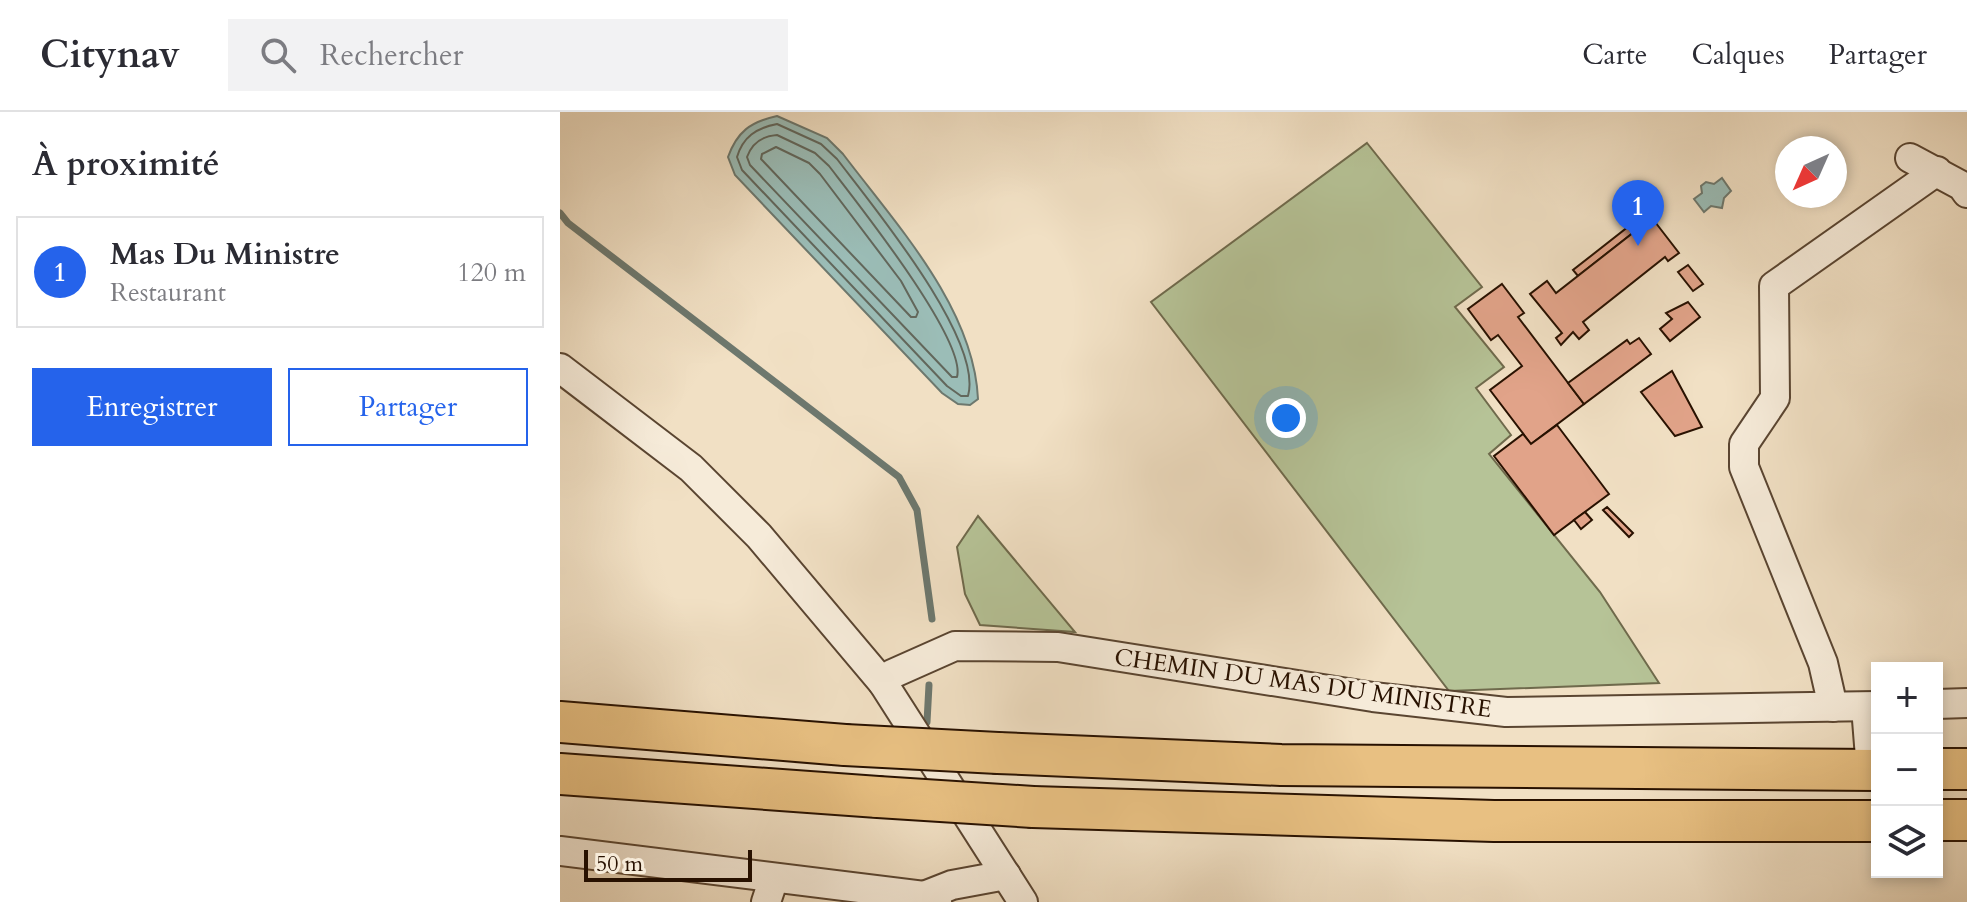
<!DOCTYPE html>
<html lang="fr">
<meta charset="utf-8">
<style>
body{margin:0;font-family:Cardo,serif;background:#f2f2f3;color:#2b2b33}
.controls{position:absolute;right:24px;bottom:24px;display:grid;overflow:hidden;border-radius:0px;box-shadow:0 4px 12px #0003}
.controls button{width:72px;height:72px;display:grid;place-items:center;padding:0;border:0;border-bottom:2px solid #e1e1e2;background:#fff;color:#2b2b33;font:40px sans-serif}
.compass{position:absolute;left:1215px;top:24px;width:72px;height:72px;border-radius:50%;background:#fff;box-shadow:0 4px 12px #0003;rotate:225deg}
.scale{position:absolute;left:24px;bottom:20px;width:168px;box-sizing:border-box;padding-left:8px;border:4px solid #281100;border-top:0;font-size:22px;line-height:28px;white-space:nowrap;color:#281100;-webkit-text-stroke:6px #f6ebd9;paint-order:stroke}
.you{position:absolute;left:726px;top:306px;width:28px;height:28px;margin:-20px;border:6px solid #fff;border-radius:50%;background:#1a73e8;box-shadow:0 0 0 12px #1a73e833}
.badge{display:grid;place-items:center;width:52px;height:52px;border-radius:50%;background:#2563eb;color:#fff;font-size:26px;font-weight:700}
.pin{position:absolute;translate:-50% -66px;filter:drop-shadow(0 2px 4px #0008)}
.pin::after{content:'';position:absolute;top:42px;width:28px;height:24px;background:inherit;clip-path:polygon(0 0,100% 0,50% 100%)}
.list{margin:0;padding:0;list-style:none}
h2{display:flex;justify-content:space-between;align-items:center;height:104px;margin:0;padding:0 32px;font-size:34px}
h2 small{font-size:26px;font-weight:400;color:#7c7c81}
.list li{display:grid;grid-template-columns:52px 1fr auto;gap:24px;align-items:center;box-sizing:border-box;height:112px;margin:0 16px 16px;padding:0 16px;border:2px solid #e1e1e2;border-radius:0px}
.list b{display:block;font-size:30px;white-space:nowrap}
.list p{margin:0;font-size:26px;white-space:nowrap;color:#7c7c81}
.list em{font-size:26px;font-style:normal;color:#7c7c81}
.actions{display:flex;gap:16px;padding:24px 32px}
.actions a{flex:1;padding:18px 0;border:2px solid #2563eb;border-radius:0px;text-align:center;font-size:28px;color:#2563eb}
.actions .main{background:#2563eb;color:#fff}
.icon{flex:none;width:44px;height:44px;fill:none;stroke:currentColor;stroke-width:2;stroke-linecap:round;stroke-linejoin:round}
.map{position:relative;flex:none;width:1407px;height:790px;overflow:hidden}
header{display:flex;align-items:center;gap:48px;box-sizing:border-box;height:112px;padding:0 40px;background:#fff;border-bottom:2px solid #e1e1e2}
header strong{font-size:38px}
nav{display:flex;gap:44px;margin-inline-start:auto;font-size:28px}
.search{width:560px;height:72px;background:#f2f2f3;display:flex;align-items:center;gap:20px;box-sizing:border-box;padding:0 28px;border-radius:0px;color:#7c7c81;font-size:30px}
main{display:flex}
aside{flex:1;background:#fff}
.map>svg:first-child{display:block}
.green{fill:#b6c397;stroke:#6f6a4c;stroke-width:2}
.water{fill:#9bbdb7;stroke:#6d786e;stroke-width:2}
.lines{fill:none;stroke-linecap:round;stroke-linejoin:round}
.shore{stroke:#62675c;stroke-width:2}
.stream{stroke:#6d786e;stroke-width:7}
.building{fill:#e1a389;stroke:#281100;stroke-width:2}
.minor-casing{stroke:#5a4531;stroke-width:32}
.highway-casing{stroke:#281100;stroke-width:44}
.minor{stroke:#f6ebd9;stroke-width:28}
.highway{stroke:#e8c082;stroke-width:40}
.highway-bridge-casing{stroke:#281100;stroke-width:44;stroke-linecap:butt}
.highway-bridge{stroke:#e8c082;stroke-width:40}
.labels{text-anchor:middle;stroke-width:6;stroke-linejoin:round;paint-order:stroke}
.street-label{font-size:24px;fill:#281100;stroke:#f6ebd9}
</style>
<header>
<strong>Citynav</strong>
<div class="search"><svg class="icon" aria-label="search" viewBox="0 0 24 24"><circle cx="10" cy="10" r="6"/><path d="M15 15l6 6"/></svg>Rechercher</div>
<nav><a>Carte</a><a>Calques</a><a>Partager</a></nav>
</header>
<main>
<aside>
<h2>À proximité<small></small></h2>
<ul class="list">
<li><span class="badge">1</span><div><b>Mas Du Ministre</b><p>Restaurant</p></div><em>120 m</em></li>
</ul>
<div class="actions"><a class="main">Enregistrer</a><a>Partager</a></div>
</aside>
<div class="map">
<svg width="1407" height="790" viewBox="0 0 1407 790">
<rect width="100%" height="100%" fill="#f1e0c4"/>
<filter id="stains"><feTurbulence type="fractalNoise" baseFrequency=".0025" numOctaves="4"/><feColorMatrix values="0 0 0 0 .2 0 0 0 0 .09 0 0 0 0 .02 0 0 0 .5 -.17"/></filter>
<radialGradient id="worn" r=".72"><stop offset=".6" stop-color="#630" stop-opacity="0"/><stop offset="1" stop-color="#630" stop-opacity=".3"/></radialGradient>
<!-- green -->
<g class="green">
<path d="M807,31L922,175L895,195L944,255L916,276L951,323L929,342L1040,480L1099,571L889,579L591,190Z"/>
<path d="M418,404L515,520L420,513L405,482L397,435Z"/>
</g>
<!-- water -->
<g class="water">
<path d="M217,4L267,26L283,42C336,112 414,196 418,287L410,293L398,292L382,281L175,63L168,45C177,20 190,10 217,4Z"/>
<path d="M1162,66L1171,79L1164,86L1162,96L1151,94L1144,100L1134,87L1142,81L1141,74L1146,70L1154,72Z"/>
</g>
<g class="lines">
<!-- shore -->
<g class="shore">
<path d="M217,12L261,32L277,47C312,93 424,228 408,284H401L387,274L182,58L177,45C183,25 196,16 217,12Z"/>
<path d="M217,23L255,41L269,54C295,88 407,228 397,265H392L190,53L187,45C192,31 203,24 217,23Z"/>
<path d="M216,35L249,51L260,62L341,169L358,200L356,205H351L201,47L202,42Z"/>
</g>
<!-- stream -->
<g class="stream">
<path d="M0,101L8,111L339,365L357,398L372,507"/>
<path d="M367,610L369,573"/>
</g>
</g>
<!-- building -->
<g class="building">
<path d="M1087,100L1092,106L1018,164L1013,158Z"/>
<path d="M1092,106L1119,141L1108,149L1105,145L1023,210L1029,218L1019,227L1013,220L1001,233L996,226L1002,221L970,182L987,169L996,181Z"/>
<path d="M1128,153L1143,172L1133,179L1118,160Z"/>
<path d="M942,172L964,201L958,205L1024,292L971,332L930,278L962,254L938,223L931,228L908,197Z"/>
<path d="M1128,190L1140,205L1110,229L1100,217L1112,207L1106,201Z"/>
<path d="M1079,226L1091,242L1024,292L1008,271L1067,228L1070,232Z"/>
<path d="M1112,259L1142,315L1115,324L1081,280Z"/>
<path d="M997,313L1049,382L994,423L934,344L963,322L971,332Z"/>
<path d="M1047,395L1073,421L1069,425L1043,398Z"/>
<path d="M1025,400L1032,408L1021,417L1014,408Z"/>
</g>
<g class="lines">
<!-- minor casing -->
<g class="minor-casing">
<g id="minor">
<path d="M1350,46L1402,74L1407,81"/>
<path d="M0,256L131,356L199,424L323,571L463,790"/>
<path d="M323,571L332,562L395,534L498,535L813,585L946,600L1317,594"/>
<path d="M1377,592L1407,591"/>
<path d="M1273,595L1263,551L1184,355V332L1215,286L1214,174L1377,59"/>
<path d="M1306,595L1311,658"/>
<path d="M0,739L364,784L377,790"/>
<path d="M364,784L392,773L446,763"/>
<path d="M206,790L214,766"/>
</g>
</g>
<!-- highway casing -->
<g class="highway-casing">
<g id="highway">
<path d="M0,610L285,633"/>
<path d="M438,641L721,653L1317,658"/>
<path d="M1377,657H1407"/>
<path d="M0,662L318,685"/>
<path d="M473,695L934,709H1317"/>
<path d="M1377,708H1407"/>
</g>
</g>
<!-- minor -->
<use href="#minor" class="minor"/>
<!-- highway -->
<use href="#highway" class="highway"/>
<!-- highway-bridge casing -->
<g class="highway-bridge-casing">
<g id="highway-bridge">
<path d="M285,633L438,641"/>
<path d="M318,685L473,695"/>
</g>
</g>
<!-- highway-bridge -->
<use href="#highway-bridge" class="highway-bridge"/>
</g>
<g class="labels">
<!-- street labels -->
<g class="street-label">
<text transform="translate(743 571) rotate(8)" y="8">CHEMIN DU MAS DU MINISTRE</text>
</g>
</g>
<rect width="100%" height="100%" filter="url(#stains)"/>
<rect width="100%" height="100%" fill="url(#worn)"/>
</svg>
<div class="controls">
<button>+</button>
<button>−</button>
<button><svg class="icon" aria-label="layers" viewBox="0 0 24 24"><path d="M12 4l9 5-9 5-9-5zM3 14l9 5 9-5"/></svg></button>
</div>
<svg class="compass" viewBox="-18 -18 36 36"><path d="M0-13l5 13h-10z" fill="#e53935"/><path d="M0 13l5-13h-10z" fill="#7c7c81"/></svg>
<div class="scale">50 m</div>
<div class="you"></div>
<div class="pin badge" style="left:1078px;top:134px">1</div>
</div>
</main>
